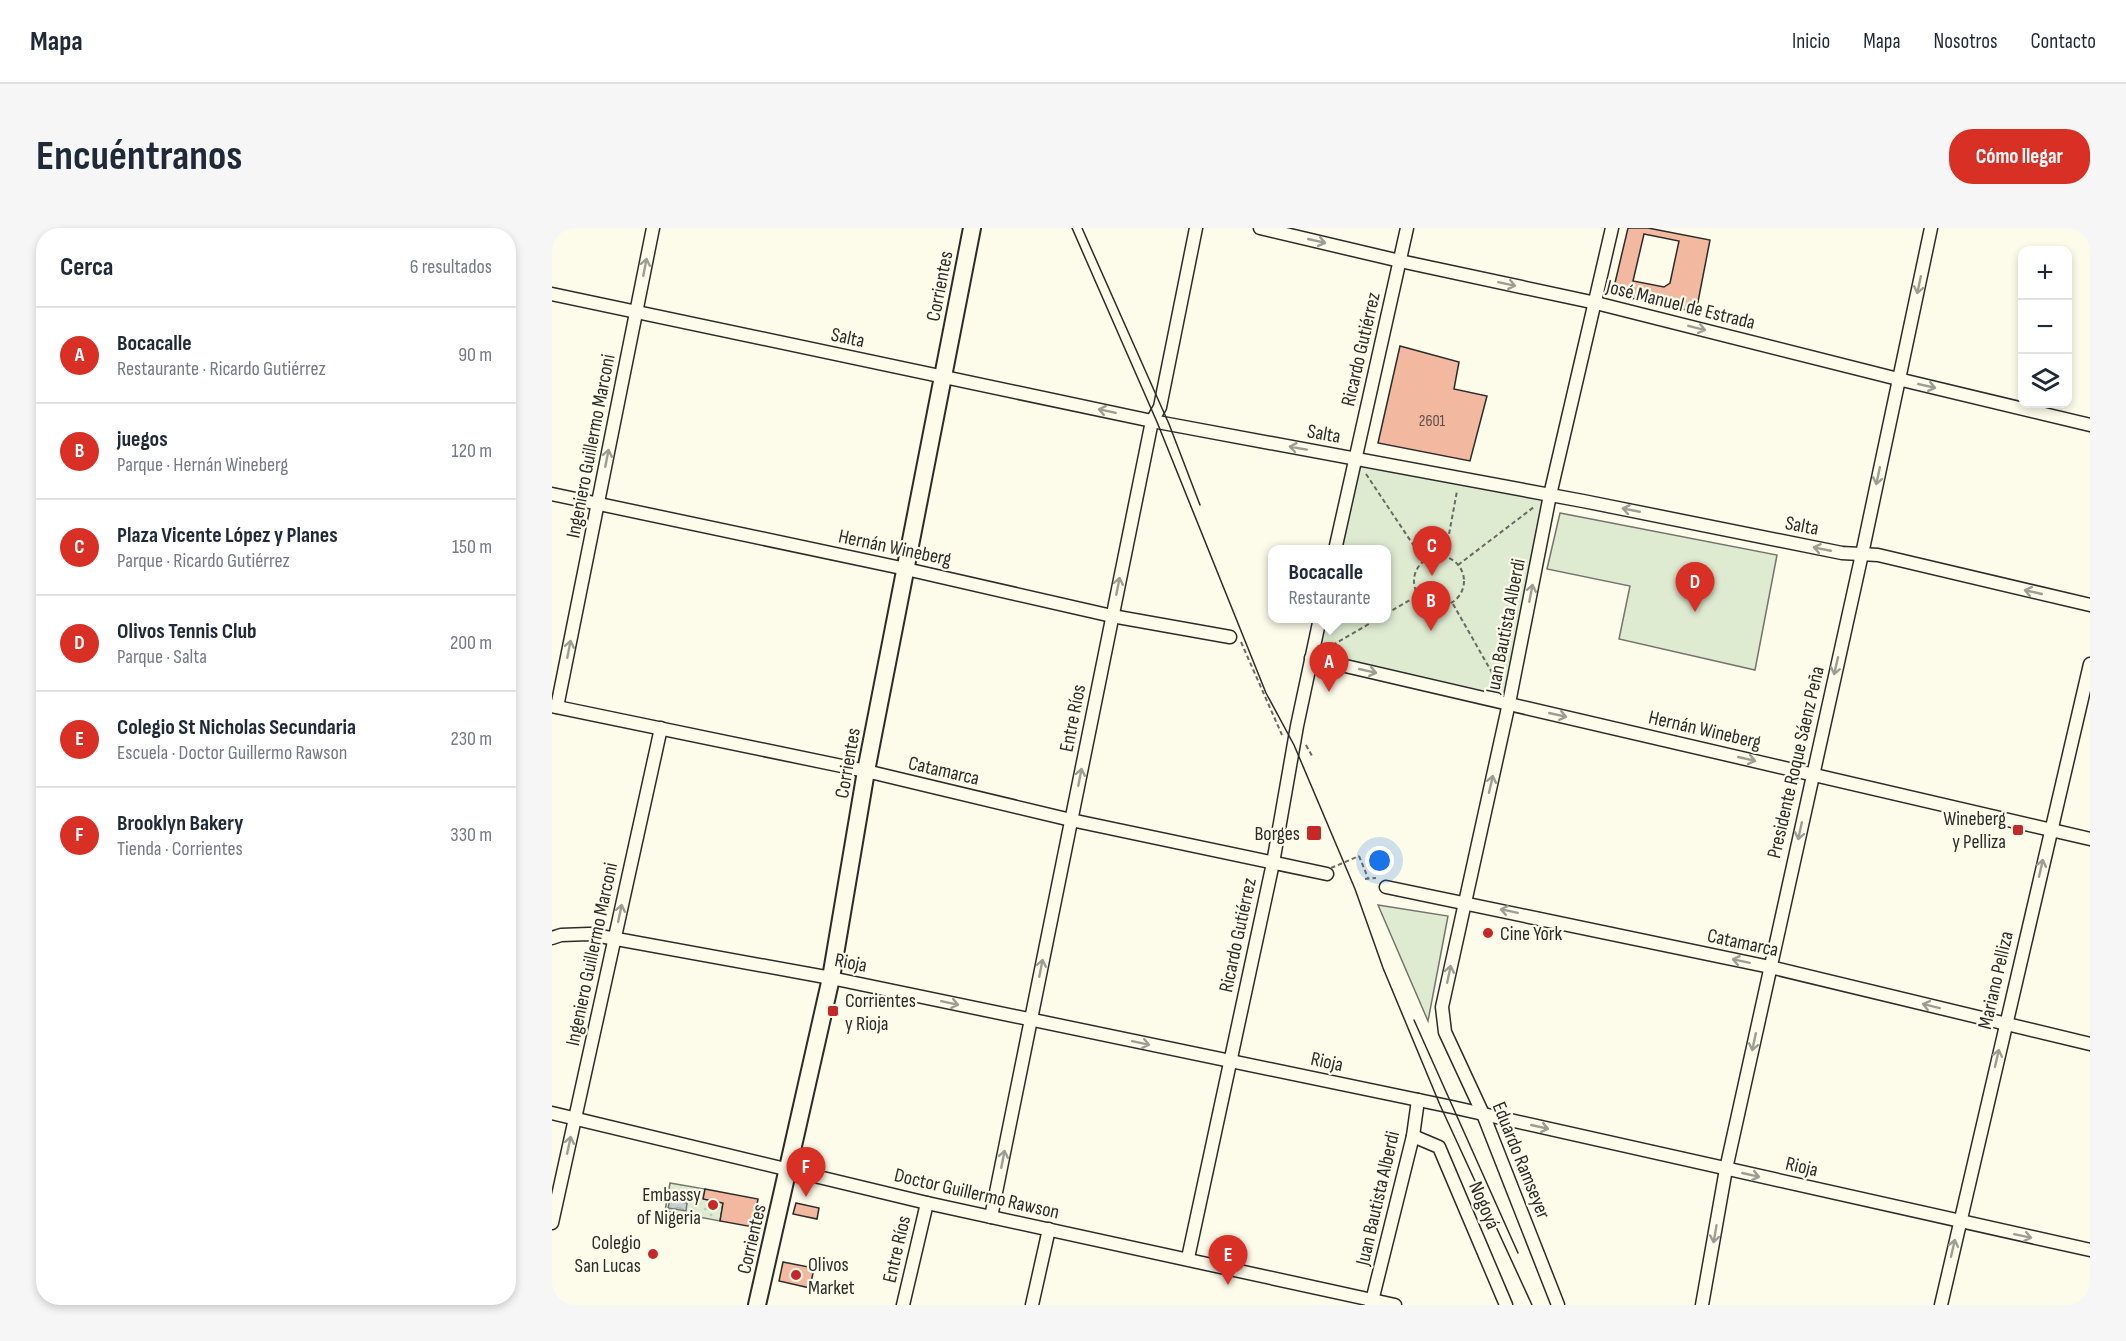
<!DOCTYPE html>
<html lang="es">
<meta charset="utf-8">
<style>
body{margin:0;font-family:"Sofia Sans Condensed",sans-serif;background:#f6f6f7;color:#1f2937}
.controls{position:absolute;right:18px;top:18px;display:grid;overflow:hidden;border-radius:12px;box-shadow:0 3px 9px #0003}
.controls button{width:54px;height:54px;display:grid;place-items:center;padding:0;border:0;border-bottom:2px solid #e0e1e3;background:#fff;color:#1f2937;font:30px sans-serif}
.you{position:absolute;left:828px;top:633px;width:21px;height:21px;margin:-15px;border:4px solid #fff;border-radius:50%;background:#1a73e8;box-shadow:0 0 0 9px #1a73e833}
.badge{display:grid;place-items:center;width:39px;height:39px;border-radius:50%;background:#d93025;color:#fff;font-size:20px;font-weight:700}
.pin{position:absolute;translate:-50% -50px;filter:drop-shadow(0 2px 3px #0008)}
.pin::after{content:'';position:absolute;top:32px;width:21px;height:18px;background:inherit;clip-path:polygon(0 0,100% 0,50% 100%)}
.popup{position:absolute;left:716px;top:317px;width:123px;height:78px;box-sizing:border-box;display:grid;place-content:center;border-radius:12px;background:#fff;filter:drop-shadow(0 2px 4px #0005);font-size:20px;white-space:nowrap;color:#747a83}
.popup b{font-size:22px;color:#1f2937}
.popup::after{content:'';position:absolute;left:50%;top:100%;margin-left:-12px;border:12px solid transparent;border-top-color:#fff}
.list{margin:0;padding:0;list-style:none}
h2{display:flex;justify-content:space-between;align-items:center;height:78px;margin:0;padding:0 24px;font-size:26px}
h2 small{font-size:20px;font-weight:400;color:#747a83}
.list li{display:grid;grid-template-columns:39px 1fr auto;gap:18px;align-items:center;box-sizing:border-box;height:96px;padding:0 24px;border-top:2px solid #e0e1e3}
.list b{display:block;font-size:22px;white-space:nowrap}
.list p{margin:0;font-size:20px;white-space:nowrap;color:#747a83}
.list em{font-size:20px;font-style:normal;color:#747a83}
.icon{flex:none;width:33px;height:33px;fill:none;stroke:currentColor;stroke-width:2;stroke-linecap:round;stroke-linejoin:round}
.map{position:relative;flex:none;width:1538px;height:1077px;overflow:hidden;border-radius:24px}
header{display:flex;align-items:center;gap:36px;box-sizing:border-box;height:84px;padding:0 30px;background:#fff;border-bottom:2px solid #e0e1e3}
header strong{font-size:28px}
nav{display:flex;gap:33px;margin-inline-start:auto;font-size:21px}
.intro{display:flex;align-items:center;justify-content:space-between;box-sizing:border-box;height:144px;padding:0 36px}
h1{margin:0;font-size:42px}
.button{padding:15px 27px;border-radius:24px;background:#d93025;color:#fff;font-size:21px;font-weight:700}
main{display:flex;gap:36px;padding:0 36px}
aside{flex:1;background:#fff;border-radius:24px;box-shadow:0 3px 9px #0003}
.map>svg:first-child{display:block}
.park{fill:#deebd1;stroke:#74746e;stroke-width:1.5}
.garden{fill:url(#garden-dots);stroke:#74746e;stroke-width:1.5}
.water{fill:url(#water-waves);stroke:#74746e;stroke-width:1.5}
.building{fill:#f2b8a0;stroke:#2b2b2b;stroke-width:1.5;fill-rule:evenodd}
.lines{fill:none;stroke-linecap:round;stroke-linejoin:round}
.street-casing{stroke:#2b2b2b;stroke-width:15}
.secondary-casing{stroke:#2b2b2b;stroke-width:20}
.path{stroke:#6a6964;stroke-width:2;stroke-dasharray:4.5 3;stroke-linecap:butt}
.street{stroke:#fdfbea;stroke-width:12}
.secondary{stroke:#fdfbea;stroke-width:16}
.tram{stroke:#2b2b2b;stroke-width:1.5}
.path-bridge{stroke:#6a6964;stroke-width:2;stroke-dasharray:4.5 3;stroke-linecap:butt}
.oneway{stroke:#9e9d94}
.poi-dot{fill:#c62828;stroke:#fdfbea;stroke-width:2}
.labels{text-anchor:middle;stroke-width:4.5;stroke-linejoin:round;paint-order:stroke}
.number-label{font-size:16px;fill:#5d4e48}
.street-label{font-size:20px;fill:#2b2b2b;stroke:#fdfbea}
.poi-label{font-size:20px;fill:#2b2b2b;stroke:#fdfbea;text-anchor:end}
</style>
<header>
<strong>Mapa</strong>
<nav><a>Inicio</a><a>Mapa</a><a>Nosotros</a><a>Contacto</a></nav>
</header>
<div class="intro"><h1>Encuéntranos</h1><a class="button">Cómo llegar</a></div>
<main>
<aside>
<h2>Cerca<small>6 resultados</small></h2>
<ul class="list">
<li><span class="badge">A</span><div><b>Bocacalle</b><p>Restaurante · Ricardo Gutiérrez</p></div><em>90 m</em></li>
<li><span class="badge">B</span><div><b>juegos</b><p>Parque · Hernán Wineberg</p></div><em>120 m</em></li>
<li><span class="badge">C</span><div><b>Plaza Vicente López y Planes</b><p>Parque · Ricardo Gutiérrez</p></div><em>150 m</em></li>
<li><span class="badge">D</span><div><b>Olivos Tennis Club</b><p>Parque · Salta</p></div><em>200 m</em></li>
<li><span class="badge">E</span><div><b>Colegio St Nicholas Secundaria</b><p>Escuela · Doctor Guillermo Rawson</p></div><em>230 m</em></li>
<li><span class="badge">F</span><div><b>Brooklyn Bakery</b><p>Tienda · Corrientes</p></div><em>330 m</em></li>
</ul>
</aside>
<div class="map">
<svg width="1538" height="1077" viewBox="0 0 1538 1077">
<defs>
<pattern id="garden-dots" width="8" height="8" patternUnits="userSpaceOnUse" patternTransform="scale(1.5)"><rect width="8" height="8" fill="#deebd1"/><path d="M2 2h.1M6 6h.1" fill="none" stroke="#bfcab4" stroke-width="1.8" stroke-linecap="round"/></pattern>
<pattern id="water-waves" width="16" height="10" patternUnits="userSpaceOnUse" patternTransform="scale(1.5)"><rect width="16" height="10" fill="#c7d0d0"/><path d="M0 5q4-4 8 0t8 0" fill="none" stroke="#abb3b3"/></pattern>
</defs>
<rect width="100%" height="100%" fill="#fdfbea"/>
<!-- park -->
<g class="park">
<path d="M804,231L998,267L957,475L759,430L767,391L834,390V322L783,321Z"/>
<path d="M1008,285L1225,327L1203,442L1067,411L1078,358L995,341Z"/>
<path d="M826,677L896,688L876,793Z"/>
</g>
<!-- garden -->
<path class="garden" d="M118,955L153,961L152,971L171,975L168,993L113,983Z"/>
<!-- water -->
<path class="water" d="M118,972L135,975L134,983L116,980Z"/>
<!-- building -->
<g class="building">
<path d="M1076,0H1096L1158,12L1144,84L1065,67L1062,59ZM1092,6L1127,13L1118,55L1112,59L1081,53Z"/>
<path d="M848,118L907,134L902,161L935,168L918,233L826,215Z"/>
<path d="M153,961L206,971L201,999L168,993L171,975L151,971Z"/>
<path d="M244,975L267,980L265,991L241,986Z"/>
<path d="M231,1034L262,1040L258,1060L227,1053Z"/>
</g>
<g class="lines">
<!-- street casing -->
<g class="street-casing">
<g id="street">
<path d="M708,0L848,33L1044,75L1346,151L1538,197"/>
<path d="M0,66L600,193L1031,273L1290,325L1326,327L1538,377"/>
<path d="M0,266L354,341L560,388L678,409"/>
<path d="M783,322L855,0"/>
<path d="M759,430L1538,611"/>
<path d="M0,478L314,543L519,592L775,646"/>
<path d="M5,479L101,0"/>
<path d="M834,659L1218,739L1538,816"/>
<path d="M0,710L9,707L37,706L279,750L900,879L1538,1022"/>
<path d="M0,885L375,975L843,1077"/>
<path d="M861,908L887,919L954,1077"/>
<path d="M439,989L600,193L608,179L644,0"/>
<path d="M0,995L109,500"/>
<path d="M636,1030L721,635L745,498L768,390"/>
<path d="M351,1077L375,975"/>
<path d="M480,1077L497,1001"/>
<path d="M819,1077L861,908L866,872"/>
<path d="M1006,1077L931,886L893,804L890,779L957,475L998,267L1060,0"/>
<path d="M1150,1077L1174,941L1310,326L1379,0"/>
<path d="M1389,1077L1538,436"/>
</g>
</g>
<!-- secondary casing -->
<g class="secondary-casing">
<path id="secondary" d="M205,1077L279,750L314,543L420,0"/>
</g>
<!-- path -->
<g class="path">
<path d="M814,246L872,333"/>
<circle cx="887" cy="353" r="25"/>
<path d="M893,328L905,263"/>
<path d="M906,337L982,279"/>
<path d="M901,376L947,457"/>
<path d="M834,386L865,368"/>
<path d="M689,414L730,507"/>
<path d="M774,421L827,390"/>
<path d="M754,517L760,528"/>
<path d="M807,628L816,650"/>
<path d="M813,651L824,650"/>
</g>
<!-- street -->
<use href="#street" class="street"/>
<!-- secondary -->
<use href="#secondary" class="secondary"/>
<!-- tram -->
<g class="tram">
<path d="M520,0L605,194L714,465L742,517L803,661L831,740L888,877L980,1077"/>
<path d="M530,0L617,196L648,277"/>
<path d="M862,792L966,1025"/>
</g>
<!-- path-bridge -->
<path class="path-bridge" d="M779,640L807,628"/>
</g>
<!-- one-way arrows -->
<defs><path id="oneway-shaft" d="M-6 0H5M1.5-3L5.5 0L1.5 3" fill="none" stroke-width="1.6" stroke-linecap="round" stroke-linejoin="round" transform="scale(1.5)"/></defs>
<g class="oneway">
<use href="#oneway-shaft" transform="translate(765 13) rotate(13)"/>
<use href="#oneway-shaft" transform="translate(93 39) rotate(-79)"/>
<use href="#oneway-shaft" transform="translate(955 56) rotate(12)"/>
<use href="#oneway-shaft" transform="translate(1367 57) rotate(102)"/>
<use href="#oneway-shaft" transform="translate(1145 100) rotate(14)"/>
<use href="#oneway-shaft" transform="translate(1375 158) rotate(13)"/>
<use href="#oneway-shaft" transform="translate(555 183) rotate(-168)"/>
<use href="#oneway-shaft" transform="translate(746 220) rotate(-170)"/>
<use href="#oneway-shaft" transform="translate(55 230) rotate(-79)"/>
<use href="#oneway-shaft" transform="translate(1326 248) rotate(102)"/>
<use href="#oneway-shaft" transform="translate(1079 282) rotate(-169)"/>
<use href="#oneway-shaft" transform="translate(1270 321) rotate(-169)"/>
<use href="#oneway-shaft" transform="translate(566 358) rotate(-79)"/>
<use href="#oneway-shaft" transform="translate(1481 364) rotate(-167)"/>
<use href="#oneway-shaft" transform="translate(979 365) rotate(-79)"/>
<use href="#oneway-shaft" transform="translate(17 421) rotate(-79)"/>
<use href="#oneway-shaft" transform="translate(1284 438) rotate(103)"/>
<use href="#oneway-shaft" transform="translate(816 443) rotate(13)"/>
<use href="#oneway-shaft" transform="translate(1006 487) rotate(13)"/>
<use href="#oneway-shaft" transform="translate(1195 531) rotate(13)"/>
<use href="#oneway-shaft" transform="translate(528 549) rotate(-79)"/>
<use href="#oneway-shaft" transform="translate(939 556) rotate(-77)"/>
<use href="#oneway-shaft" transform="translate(1248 603) rotate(102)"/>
<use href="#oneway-shaft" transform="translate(1489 640) rotate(-77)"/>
<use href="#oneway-shaft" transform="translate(957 683) rotate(-168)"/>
<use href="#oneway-shaft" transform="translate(68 685) rotate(-78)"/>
<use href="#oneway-shaft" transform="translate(1189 733) rotate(-168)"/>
<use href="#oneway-shaft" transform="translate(489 740) rotate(-79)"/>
<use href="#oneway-shaft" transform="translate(897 746) rotate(-78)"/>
<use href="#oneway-shaft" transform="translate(398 775) rotate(12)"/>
<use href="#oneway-shaft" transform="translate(1379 778) rotate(-166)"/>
<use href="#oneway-shaft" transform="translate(1202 814) rotate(102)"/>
<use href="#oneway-shaft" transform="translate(589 815) rotate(12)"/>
<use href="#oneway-shaft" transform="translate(1445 830) rotate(-77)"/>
<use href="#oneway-shaft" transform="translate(988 899) rotate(13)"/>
<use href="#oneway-shaft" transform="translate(17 917) rotate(-78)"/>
<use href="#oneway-shaft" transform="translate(451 931) rotate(-79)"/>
<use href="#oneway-shaft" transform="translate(1199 947) rotate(13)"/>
<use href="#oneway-shaft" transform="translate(1163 1006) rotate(100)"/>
<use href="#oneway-shaft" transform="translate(1471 1008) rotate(12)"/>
<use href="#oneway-shaft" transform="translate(1401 1020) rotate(-77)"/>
</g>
<!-- markers -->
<g class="poi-dot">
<rect x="1460" y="596" width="12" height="12" rx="3"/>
<rect x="754" y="597" width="16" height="16" rx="3"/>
<circle cx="936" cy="705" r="6"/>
<rect x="275" y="777" width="12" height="12" rx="3"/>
<circle cx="161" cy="977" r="6"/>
<circle cx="101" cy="1026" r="6"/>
<circle cx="244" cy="1047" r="6"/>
</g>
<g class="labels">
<!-- number labels -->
<g class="number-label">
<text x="880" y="198">2601</text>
</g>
<!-- street labels -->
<g class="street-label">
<text transform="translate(387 58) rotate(-79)" y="7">Corrientes</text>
<text transform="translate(1129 76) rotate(14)" y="7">José Manuel de Estrada</text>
<text transform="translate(296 109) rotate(12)" y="7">Salta</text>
<text transform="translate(808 121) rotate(-77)" y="7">Ricardo Gutiérrez</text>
<text transform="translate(772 205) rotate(10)" y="7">Salta</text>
<text transform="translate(38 218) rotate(-79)" y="7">Ingeniero Guillermo Marconi</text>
<text transform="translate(1250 297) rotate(11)" y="7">Salta</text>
<text transform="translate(343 319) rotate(12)" y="7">Hernán Wineberg</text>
<text transform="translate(953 398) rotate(-79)" y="7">Juan Bautista Alberdi</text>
<text transform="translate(520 490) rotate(-79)" y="7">Entre Ríos</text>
<text transform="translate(1153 501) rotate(13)" y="7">Hernán Wineberg</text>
<text transform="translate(1243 534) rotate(-77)" y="7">Presidente Roque Sáenz Peña</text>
<text transform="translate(295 535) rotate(-80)" y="7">Corrientes</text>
<text transform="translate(392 542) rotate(13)" y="7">Catamarca</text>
<text transform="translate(685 707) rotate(-78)" y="7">Ricardo Gutiérrez</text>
<text transform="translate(1191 714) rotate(12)" y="7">Catamarca</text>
<text transform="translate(39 726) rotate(-78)" y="7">Ingeniero Guillermo Marconi</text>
<text transform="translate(299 734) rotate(11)" y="7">Rioja</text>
<text transform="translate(1443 752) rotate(-77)" y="7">Mariano Pelliza</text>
<text transform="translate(775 833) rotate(12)" y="7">Rioja</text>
<text transform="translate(970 932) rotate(68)" y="7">Eduardo Ramseyer</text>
<text transform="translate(1250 938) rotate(13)" y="7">Rioja</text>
<text transform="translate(425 965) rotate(13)" y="7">Doctor Guillermo Rawson</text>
<text transform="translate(825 970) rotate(-77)" y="7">Juan Bautista Alberdi</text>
<text transform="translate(933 977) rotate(67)" y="7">Nogoyá</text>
<text transform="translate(199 1011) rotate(-77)" y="7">Corrientes</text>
<text transform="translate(344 1021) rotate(-77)" y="7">Entre Ríos</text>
</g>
<!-- poi labels -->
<g class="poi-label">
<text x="1454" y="597">Wineberg<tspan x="1454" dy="23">y Pelliza</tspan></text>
<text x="748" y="612">Borges</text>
<text x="948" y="712" text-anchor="start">Cine York</text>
<text x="293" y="779" text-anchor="start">Corrientes<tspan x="293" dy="23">y Rioja</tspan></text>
<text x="149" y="973">Embassy<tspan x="149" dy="23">of Nigeria</tspan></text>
<text x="89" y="1021">Colegio<tspan x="89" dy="23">San Lucas</tspan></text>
<text x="256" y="1043" text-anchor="start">Olivos<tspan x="256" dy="23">Market</tspan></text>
</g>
</g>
</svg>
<div class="controls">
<button>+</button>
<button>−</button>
<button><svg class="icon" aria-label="layers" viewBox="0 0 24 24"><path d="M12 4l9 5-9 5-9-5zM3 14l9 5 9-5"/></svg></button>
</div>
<div class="you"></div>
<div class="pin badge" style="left:777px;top:464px">A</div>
<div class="popup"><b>Bocacalle</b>Restaurante</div>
<div class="pin badge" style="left:879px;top:403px">B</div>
<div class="pin badge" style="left:880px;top:348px">C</div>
<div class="pin badge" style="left:1143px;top:384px">D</div>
<div class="pin badge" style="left:676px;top:1057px">E</div>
<div class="pin badge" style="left:254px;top:969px">F</div>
</div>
</main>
